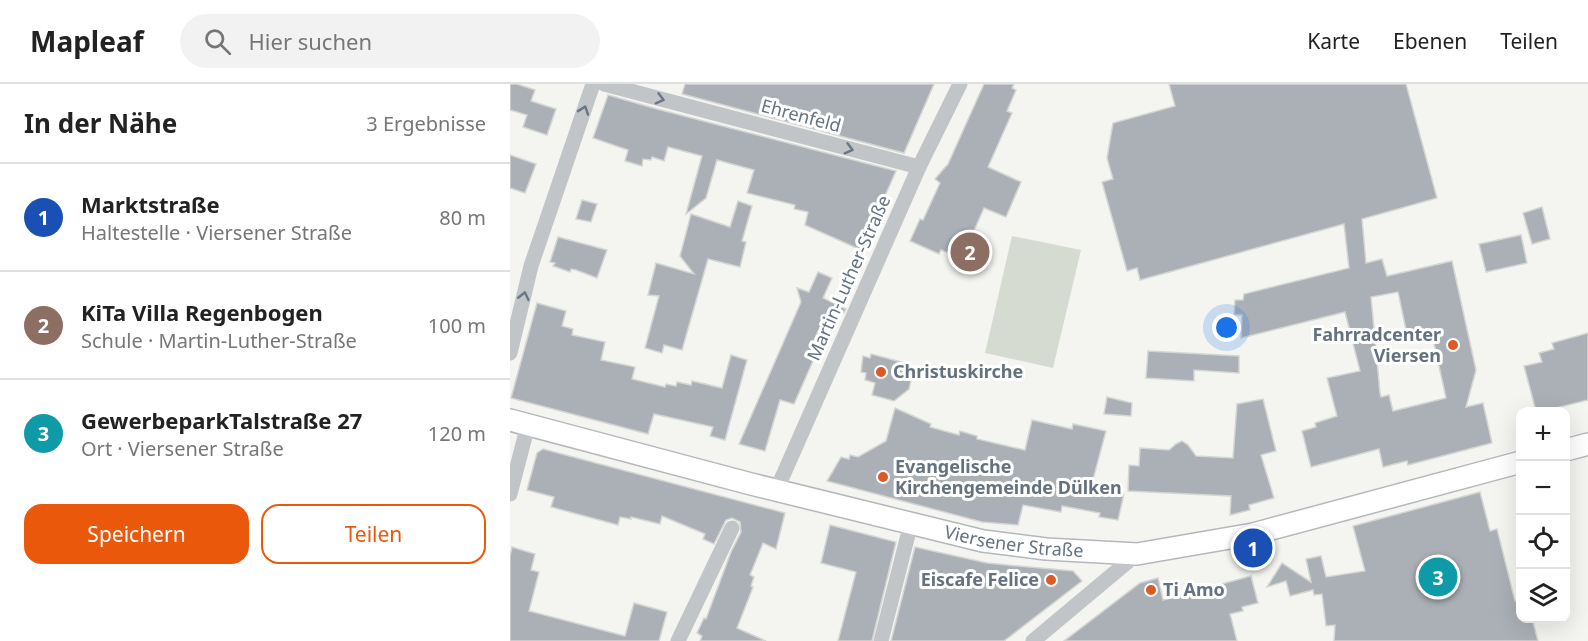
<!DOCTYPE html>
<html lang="de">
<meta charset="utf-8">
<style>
body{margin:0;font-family:"Noto Sans",sans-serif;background:#f2f2f2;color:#222}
.controls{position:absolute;right:18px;bottom:18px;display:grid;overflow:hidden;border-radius:12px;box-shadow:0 6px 24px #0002}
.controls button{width:54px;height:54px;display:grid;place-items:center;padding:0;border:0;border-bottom:2px solid #e0e0e0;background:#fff;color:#222;font:30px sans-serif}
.you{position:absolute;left:717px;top:244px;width:21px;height:21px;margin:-15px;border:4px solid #fff;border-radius:50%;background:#1a73e8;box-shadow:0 0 0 9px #1a73e833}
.badge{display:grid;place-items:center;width:39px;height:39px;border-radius:50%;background:#ea580c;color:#fff;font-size:20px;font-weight:700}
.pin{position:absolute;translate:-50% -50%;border:3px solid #fff;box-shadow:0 2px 6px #0006}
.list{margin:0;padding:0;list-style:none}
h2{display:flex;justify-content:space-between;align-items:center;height:78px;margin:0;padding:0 24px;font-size:26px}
h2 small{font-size:20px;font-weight:400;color:#767676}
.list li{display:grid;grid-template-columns:39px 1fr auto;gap:18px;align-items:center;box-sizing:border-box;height:108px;padding:0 24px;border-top:2px solid #e0e0e0}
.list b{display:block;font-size:22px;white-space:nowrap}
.list p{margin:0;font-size:20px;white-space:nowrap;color:#767676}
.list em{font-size:20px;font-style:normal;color:#767676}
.actions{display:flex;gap:12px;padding:18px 24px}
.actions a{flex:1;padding:14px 0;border:2px solid #ea580c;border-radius:18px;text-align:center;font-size:21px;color:#ea580c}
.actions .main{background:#ea580c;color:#fff}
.icon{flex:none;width:33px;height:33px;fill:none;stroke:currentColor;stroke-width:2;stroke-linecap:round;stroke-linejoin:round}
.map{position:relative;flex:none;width:1078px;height:557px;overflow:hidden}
header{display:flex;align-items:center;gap:36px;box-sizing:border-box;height:84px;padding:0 30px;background:#fff;border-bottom:2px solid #e0e0e0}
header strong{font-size:28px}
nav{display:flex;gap:33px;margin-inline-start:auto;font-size:21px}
.search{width:420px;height:54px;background:#f2f2f2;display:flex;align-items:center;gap:15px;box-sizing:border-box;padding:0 21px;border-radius:33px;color:#767676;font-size:22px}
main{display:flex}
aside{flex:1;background:#fff}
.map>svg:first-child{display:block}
.green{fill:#d5dbd1}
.building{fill:#aab0b6;stroke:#d5d5d3;stroke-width:1.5;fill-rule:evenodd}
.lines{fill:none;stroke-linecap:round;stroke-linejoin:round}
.secondary-casing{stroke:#b4b8bc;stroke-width:24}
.minor{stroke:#c2c5c8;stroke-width:15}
.secondary{stroke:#fff;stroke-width:21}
.oneway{stroke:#697684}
.poi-dot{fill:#dd5a27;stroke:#fff;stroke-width:2}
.labels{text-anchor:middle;stroke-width:6;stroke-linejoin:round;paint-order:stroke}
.street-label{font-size:18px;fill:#647280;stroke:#fff}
.poi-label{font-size:18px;font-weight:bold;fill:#647280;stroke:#fff;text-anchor:start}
</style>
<header>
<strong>Mapleaf</strong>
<div class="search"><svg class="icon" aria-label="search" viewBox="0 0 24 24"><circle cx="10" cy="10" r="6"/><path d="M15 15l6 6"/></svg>Hier suchen</div>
<nav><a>Karte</a><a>Ebenen</a><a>Teilen</a></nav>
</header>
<main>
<aside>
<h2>In der Nähe<small>3 Ergebnisse</small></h2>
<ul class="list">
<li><span class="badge" style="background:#1a4fb4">1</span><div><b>Marktstraße</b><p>Haltestelle · Viersener Straße</p></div><em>80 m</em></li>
<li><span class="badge" style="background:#8d6e63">2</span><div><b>KiTa Villa Regenbogen</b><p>Schule · Martin-Luther-Straße</p></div><em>100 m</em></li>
<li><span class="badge" style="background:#0f9aa8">3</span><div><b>GewerbeparkTalstraße 27</b><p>Ort · Viersener Straße</p></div><em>120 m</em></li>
</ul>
<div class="actions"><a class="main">Speichern</a><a>Teilen</a></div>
</aside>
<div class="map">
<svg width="1078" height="557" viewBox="0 0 1078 557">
<rect width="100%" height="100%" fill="#f4f4f0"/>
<!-- green -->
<path class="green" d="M502,152L571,166L543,284L475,269Z"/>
<!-- building -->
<g class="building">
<path d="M0,0H7L25,6L21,17L46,25L37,51L13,43L17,31L0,26Z"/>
<path d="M175,0H424L394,69L172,10Z"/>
<path d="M474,0H504L502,4L506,6L497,27L502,29L478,83L511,98L496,133L474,124L459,158L455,156L448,173L431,166L429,170L400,157L410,135L413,136L430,99L425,95L438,80Z"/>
<path d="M659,0H896L927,114L852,135L856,179L872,175L877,192L942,177L966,286L956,323L973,319L982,359L898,381L897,377L873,383L869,365L801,383L792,347L806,343L805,339L827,332L817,294L850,287L835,228L731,254L732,231H724L725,216H733L734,210L839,184L834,140L630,196L627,184L617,187L592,98L603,95L597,74L603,39L665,22ZM888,208L898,255L922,250L936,314L883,327L879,311L871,313L870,309L861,213Z"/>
<path d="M98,11L147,25L386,87L351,166L295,141L298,128L284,125L285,121L237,109L244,86L207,76L196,114L176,130L192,72L158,63L154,77L142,73L141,76L133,75L132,82L115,77L118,66L83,54Z"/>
<path d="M0,71L26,80L15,109L0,104Z"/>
<path d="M72,116L87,120L81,138L66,135Z"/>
<path d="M228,117L242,122L232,157L236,158L230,183L198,175L172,266L154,261L152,269L135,264L149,212L138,211L146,179L184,190L170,172L181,130L220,143Z"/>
<path d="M1032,123L1040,155L1022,160L1013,129Z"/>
<path d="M1011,151L1017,179L976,188L969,160Z"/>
<path d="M48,153L97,166L87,194L66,186L61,185L60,188L43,182L45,179L40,178Z"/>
<path d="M308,188L322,194L313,214L336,225L334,229H317L303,258L310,261L284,320L270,316L255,367L229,360L291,218L287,204L299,208Z"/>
<path d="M27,219L56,227L52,242L63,245L62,251L95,258L91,276L125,283L122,295L155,303L156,300L166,302L167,298L181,301L182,297L212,304L221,271L237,276L215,356L200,352L203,343L144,330L138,350L1,314Z"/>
<path d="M1078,249V316L1034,327H1026L1014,282L1032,278L1029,269L1044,265L1042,259Z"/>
<path d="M638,267L729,272V289L684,286V297L636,294Z"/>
<path d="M361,270L399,280L398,285L402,292L399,305L384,317L362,311L365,299L355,296L356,289L351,288L353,272L360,274Z"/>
<path d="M597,313L622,319L621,332L594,330Z"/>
<path d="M753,315L766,367L751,371L764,414L739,421L740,426L720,431L721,412L618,407L619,381L629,382L630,364L659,366L666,360L672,357L678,361L686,372L723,374L727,320Z"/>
<path d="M385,324L421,340L420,343L449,351L450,347L467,352V355L515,366L522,336L562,345L563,340L596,347L581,403L614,410L608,436L589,433L590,429L552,422L551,428L513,421L508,441L472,438L317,397L331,373L339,375L340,371L348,373L376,357Z"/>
<path d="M33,365L275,429L266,465L253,459L240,491L244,493L241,502L243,503L227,544L256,557H190L192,552L187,549L194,534L196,535L221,468L231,448L230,438L222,434L216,436L204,460L193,455L195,450L152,432L150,440L121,433V435L110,433L108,441L41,423L44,413L17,406L27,369Z"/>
<path d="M970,408L980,447L987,445L1005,517L1011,516V534H1022L1028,557H824L825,541L816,542L812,510L804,511L803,506L780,512L776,497L757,503L772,479L801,498L796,475L811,472L816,493L855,487L843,442Z"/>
<path d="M320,441L386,458L362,557H328L346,488L311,479Z"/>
<path d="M2,463L25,470L21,486L29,488L19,527L115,552L124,519L157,528L149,557H0V472Z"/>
<path d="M405,463L477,479L563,487L572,497L494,557H381Z"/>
<path d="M741,492L748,519L732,523L733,527L720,530L727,557H554L630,499L648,494L653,516Z"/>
</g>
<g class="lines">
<!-- secondary casing -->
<g class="secondary-casing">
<g id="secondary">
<path id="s1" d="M0,336L241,400L473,457L536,465L627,470L743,450L1011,378"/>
<path d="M1056,366L1078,360"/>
</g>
</g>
<!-- minor -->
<g class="minor">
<path d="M94,0L409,83"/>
<path d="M0,269L21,182L83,0"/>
<path d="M267,405L409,83L450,0"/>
<path d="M0,410L18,341"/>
<path d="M168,557L222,444"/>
<path d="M371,557L401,439"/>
<path d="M523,557L627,470"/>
</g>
<!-- secondary -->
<use href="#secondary" class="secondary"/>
</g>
<!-- one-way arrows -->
<defs><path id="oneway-chevron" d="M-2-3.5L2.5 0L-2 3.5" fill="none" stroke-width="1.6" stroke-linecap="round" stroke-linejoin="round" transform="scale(1.5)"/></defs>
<g class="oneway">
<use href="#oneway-chevron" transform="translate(150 15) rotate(15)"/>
<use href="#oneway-chevron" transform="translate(74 26) rotate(-71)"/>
<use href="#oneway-chevron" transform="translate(339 65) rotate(15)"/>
<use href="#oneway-chevron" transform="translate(14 212) rotate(-77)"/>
</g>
<!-- markers -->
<g class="poi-dot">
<circle cx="943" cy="261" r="6"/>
<circle cx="371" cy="288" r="6"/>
<circle cx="373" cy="393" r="6"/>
<circle cx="541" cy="496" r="6"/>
<circle cx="641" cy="506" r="6"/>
</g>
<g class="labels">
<!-- street labels -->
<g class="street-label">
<text transform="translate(291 32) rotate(15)" y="6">Ehrenfeld</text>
<text transform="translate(339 194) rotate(-66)" y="6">Martin-Luther-Straße</text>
<text dy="6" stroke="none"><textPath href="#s1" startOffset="519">Viersener Straße</textPath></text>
</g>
<!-- poi labels -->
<g class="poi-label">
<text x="931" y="257" text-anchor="end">Fahrradcenter<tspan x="931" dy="21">Viersen</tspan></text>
<text x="383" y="294">Christuskirche</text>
<text x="385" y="389">Evangelische<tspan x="385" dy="21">Kirchengemeinde Dülken</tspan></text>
<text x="529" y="502" text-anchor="end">Eiscafe Felice</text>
<text x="653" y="512">Ti Amo</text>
</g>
</g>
</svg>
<div class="controls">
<button>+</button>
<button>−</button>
<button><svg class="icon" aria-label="locate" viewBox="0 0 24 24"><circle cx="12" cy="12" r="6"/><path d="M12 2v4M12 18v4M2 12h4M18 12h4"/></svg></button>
<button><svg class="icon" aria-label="layers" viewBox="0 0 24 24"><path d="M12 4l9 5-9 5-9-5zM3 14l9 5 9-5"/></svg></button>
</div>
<div class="you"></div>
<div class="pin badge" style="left:743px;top:464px;background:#1a4fb4">1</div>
<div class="pin badge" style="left:460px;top:168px;background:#8d6e63">2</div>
<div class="pin badge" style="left:928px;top:493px;background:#0f9aa8">3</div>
</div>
</main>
